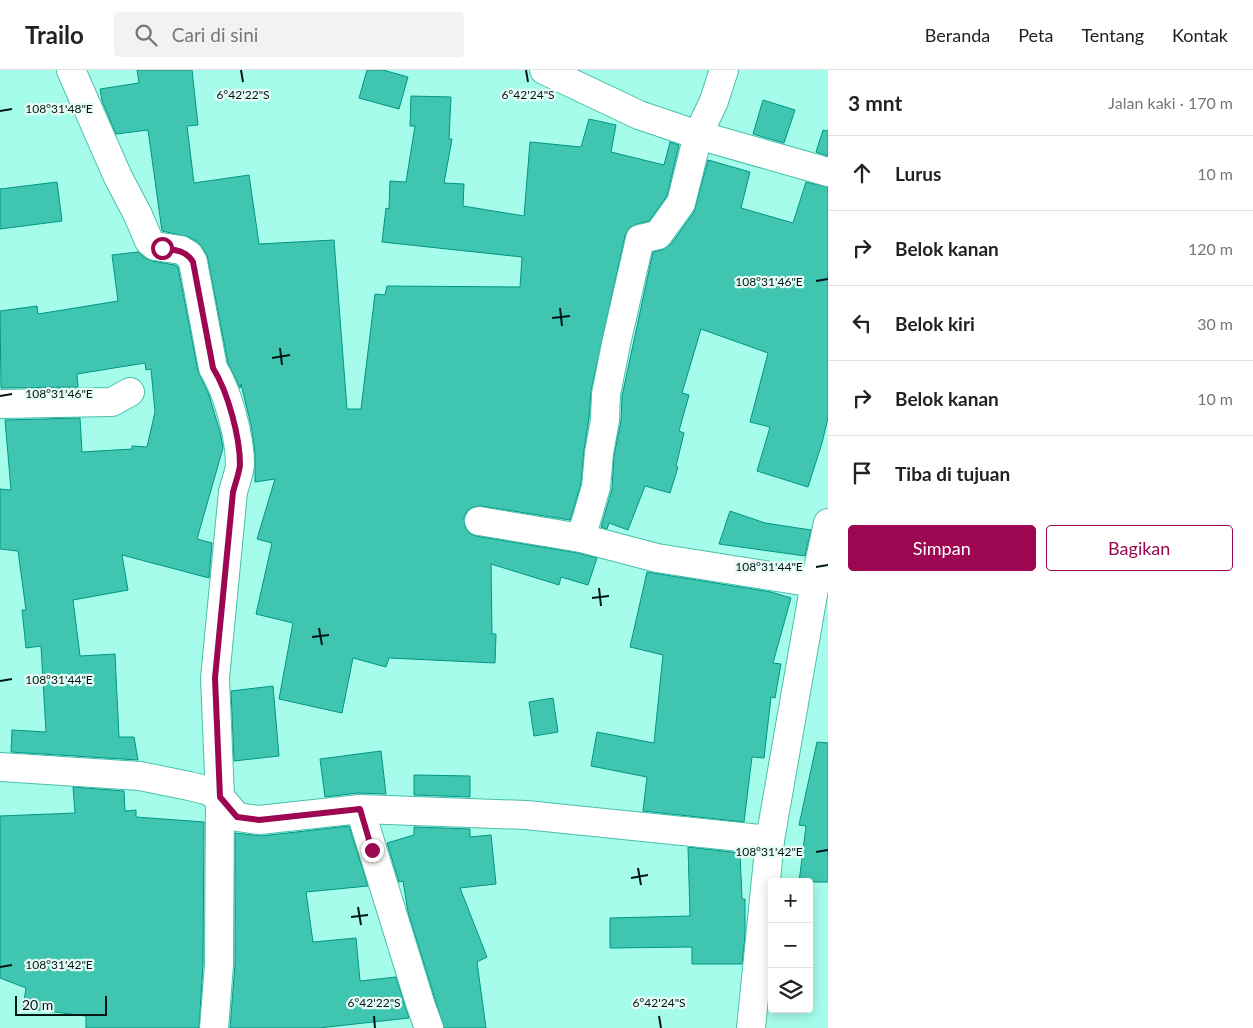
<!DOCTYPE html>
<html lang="id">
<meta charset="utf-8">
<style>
body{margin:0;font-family:Lato,sans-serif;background:#f2f2f2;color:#222}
.controls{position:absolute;right:15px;bottom:15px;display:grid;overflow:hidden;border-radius:5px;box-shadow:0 2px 12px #0003}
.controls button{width:45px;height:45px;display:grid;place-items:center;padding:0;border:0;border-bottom:1px solid #e0e0e0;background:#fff;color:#222;font:25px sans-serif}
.scale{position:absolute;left:15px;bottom:12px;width:92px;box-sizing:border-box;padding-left:5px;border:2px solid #001713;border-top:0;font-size:14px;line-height:18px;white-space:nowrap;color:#001713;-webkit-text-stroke:4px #e7fbf6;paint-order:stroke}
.stop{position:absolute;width:15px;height:15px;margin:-11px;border:4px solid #9d0752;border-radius:50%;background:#fff}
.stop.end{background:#9d0752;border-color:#fff;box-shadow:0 1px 5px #0008}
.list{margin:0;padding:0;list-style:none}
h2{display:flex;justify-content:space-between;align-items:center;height:65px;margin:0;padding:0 20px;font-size:21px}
h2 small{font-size:16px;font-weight:400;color:#767676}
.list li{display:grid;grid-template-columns:32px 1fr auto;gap:15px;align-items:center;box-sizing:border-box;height:75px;padding:0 20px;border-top:1px solid #e0e0e0}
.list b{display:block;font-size:19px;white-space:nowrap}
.list em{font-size:16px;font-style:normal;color:#767676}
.actions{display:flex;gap:10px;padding:15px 20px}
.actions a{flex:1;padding:11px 0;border:1px solid #9d0752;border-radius:5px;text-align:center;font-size:18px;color:#9d0752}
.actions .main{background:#9d0752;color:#fff}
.icon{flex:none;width:28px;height:28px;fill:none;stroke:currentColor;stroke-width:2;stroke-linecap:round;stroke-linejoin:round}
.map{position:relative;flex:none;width:828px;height:958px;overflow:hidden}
header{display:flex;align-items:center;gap:30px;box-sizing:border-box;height:70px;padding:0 25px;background:#fff;border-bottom:1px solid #e0e0e0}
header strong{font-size:24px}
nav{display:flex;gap:28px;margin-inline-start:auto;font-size:18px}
.search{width:350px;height:45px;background:#f2f2f2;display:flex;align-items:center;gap:12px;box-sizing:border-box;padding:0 18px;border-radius:5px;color:#767676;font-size:19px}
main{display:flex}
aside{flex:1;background:#fff}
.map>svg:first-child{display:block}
.building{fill:#40c5b0;stroke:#009683}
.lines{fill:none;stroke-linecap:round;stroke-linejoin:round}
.minor-casing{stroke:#4abfab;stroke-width:30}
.minor{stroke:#fff;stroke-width:28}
.route{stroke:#9d0752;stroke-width:6}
.ticks{fill:none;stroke:#001713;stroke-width:2}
.ticks-label{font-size:12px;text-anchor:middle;fill:#001713;stroke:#e7fbf6;stroke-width:4.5;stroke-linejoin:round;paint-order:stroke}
</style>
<header>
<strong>Trailo</strong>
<div class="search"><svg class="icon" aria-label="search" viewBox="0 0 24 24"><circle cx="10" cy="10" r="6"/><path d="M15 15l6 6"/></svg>Cari di sini</div>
<nav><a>Beranda</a><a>Peta</a><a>Tentang</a><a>Kontak</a></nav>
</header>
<main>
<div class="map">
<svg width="828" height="958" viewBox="0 0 828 958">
<rect width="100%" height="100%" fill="#a6fcea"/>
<!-- building -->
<g class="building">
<path d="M137,0H192L198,55L187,56L194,113L249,105L259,174L334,170L347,339H361L375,224L385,225L387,216L520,217L522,187L382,172L386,138L389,139L390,111L406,112L415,56H410L411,26L451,27L449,69H452L444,113L464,114L463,136L524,146L530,72L581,77L589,49L616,55L611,82L664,95L670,72L679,75L667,126L649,151L637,154L629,158L625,166L591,321L589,348L584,380L581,414L570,450L481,436L473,437L467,441L464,448L465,457L469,463L476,466L578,483L597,488L588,515L561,507L559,515L491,494L492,564H496L495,593L389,588L386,597L353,588L342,643L279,629L293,553L256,544L272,473L257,469L275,409L255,412V383L251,355L241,314L240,318L228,293L207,185L198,172L189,167L162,161L148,60L116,64L102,31L100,19L139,13Z"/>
<path d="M367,0H383L408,7L399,39L359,28Z"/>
<path d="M763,30L795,40L784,73L753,64Z"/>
<path d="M823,60L828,61V86L816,82Z"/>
<path d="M708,90L750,102L741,138L793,153L806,112L828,117V348L822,373L808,417L757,401L770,357L750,352L768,283L701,259L682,323L689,325L679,361L684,363L676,396L678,397L670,423L645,416L628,460L609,453L607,459L601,457L612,419L614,385L621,351L622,326L653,182L662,180L671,174L694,142Z"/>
<path d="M57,112L62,151L0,159V119Z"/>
<path d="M138,182L145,188L152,191L175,195L178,197L198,301L209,325L220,362L223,378L197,469L212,473L209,508L122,485L128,520L73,530L80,586L115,584L119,667H134L138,690L11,682L12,660L46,662L41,576L26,578L22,540H26L18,481L0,479V419L11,420L5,350L80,348L82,382L132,379V376L147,377L155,342L151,299L146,300L145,293L77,304L78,317L1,318L0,241L37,236L38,244L118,231L112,185Z"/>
<path d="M730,441L765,453L811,460L805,486L719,474Z"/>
<path d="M647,502L771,522L791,528L773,593L781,594L775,628L771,627L764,688L752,687L744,752L643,741L647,707L591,696L597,662L654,673L663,585L630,577Z"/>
<path d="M273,616L279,686L234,691L231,621Z"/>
<path d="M553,628L558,662L534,666L529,632Z"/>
<path d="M817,672L828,673V812H799L806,756L799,755Z"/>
<path d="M381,681L386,724L358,723L325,727L320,689Z"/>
<path d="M414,705L470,706V727L414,725Z"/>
<path d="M73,717L124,721L125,741L136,740V747L204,752L203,894L199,958H86V946L23,938L26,918L0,908V746L75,743Z"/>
<path d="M349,756L368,816L306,822L313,872L356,868L360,911L396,907L409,948L319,958H230L235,895V763L261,766Z"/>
<path d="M414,757L470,759V767L491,765L496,814L460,818L487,887L477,892L486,958H444L408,842L403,811L399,812L387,773L414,765Z"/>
<path d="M688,777L740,783L742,829H745V867L742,894H692V877L610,878V848L690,846Z"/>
</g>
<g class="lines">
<!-- minor casing -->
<g class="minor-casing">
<g id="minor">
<path d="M71,0L118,107L138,145L149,171L155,176L181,180L189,185L193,192L213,298C228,322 240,367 240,395C239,404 235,414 233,422L215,608L220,727L219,895L214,958"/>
<path d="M544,0L639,45L698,65L828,102"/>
<path d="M0,334L112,332L130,322"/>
<path d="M479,451L581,468L657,488L815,513"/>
<path d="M581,468L596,417L599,383L605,350L606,324L616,274L640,169L658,165L681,133L698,65L714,31L724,0"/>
<path d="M0,697L140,706L189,716L206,720L220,727L237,747L259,750L360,739L526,745L770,770"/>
<path d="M360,739L420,933L429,958"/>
<path d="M751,958L770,770L815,513L828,453"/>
</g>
</g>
<!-- minor -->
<use href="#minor" class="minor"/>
</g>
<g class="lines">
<!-- route -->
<path class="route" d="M162,178C175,180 186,180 193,192L213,298C228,322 240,367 240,395C239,404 235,414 233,422L215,608L220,727L237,747L259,750L360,739L372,780"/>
</g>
<!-- ticks -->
<path class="ticks" d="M241,0L243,12M526,0L528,12M0,41L12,39M816,211L828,209M560,238L562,256M552,248L570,246M280,278L282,295M272,288L290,285M0,326L12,324M816,497L828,495M599,518L601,536M592,528L609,526M319,558L322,575M312,567L329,565M0,611L12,609M816,782L828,780M638,798L641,815M631,808L648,805M358,837L361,855M351,847L368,845M0,897L12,895M374,946L375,958M659,946L661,958"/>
<g class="ticks-label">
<text x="243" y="29">6°42'22"S</text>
<text x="528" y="29">6°42'24"S</text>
<text x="59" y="43">108°31'48"E</text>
<text x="769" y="216">108°31'46"E</text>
<text x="59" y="328">108°31'46"E</text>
<text x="769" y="501">108°31'44"E</text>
<text x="59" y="614">108°31'44"E</text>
<text x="769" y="786">108°31'42"E</text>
<text x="59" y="899">108°31'42"E</text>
<text x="374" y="937">6°42'22"S</text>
<text x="659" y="937">6°42'24"S</text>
</g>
</svg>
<div class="controls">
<button>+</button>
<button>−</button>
<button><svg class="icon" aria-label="layers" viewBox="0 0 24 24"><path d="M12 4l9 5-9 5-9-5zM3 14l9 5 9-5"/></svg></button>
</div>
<div class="scale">20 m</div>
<div class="stop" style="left:162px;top:178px"></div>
<div class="stop end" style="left:372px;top:780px"></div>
</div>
<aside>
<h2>3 mnt<small>Jalan kaki · 170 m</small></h2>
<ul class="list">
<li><svg class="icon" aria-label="ahead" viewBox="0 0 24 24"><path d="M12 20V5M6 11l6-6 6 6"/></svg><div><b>Lurus</b></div><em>10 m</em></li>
<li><svg class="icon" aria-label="right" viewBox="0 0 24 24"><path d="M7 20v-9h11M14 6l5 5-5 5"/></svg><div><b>Belok kanan</b></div><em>120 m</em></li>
<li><svg class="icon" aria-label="left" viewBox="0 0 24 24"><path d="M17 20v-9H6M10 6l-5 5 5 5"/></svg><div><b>Belok kiri</b></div><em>30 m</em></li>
<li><svg class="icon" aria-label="right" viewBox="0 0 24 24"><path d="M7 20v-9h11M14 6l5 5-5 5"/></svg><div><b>Belok kanan</b></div><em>10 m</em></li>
<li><svg class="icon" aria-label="arrive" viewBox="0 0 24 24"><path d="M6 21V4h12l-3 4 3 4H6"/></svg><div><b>Tiba di tujuan</b></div></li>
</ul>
<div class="actions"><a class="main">Simpan</a><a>Bagikan</a></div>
</aside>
</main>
